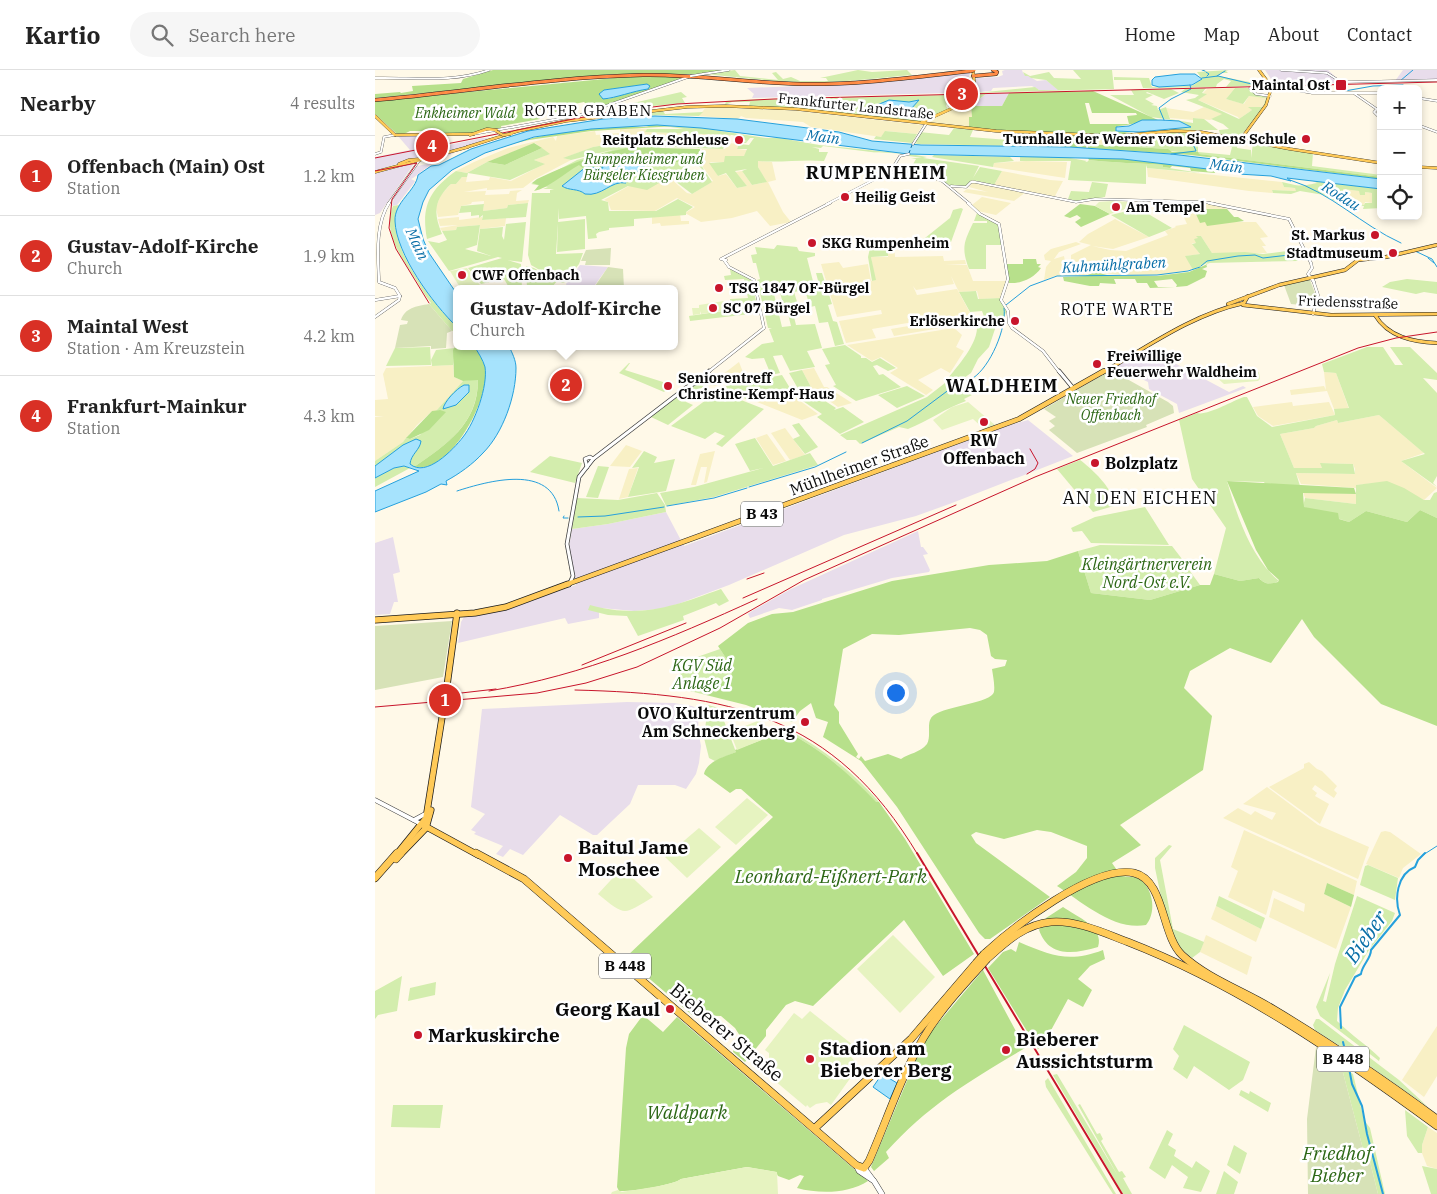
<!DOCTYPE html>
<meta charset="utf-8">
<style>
body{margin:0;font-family:"IBM Plex Serif",serif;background:#f6f6f6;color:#222}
.controls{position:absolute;right:15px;top:15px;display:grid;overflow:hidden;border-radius:8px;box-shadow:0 2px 8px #0003}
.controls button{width:45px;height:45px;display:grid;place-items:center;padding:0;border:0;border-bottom:1px solid #e0e0e0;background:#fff;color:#222;font:25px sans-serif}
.you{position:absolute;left:520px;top:622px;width:18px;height:18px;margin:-12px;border:4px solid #fff;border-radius:50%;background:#1a73e8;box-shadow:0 0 0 8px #1a73e833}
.badge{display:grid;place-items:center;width:32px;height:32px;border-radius:50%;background:#d93025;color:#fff;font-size:16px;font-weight:700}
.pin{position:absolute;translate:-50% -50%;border:2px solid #fff;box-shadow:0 1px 5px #0006}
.popup{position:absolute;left:78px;top:215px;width:225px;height:65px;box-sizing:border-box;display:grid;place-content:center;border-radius:8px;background:#fff;filter:drop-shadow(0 1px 4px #0005);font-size:16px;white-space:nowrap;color:#767676}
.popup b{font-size:19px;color:#222}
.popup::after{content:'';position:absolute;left:50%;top:100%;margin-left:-10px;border:10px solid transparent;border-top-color:#fff}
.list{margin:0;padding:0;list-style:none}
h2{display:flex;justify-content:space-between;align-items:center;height:65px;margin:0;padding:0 20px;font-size:21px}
h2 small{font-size:16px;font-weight:400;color:#767676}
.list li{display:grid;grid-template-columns:32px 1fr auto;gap:15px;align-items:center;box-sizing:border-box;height:80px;padding:0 20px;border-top:1px solid #e0e0e0}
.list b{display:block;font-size:19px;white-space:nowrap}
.list p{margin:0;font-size:16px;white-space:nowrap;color:#767676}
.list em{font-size:16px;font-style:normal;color:#767676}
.icon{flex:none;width:28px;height:28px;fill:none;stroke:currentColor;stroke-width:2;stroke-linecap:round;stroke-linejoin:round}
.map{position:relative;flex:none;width:1062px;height:1124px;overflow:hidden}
header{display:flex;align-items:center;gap:30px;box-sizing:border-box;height:70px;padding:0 25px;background:#fff;border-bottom:1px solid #e0e0e0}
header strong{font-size:24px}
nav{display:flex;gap:28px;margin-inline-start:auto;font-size:18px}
.search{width:350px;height:45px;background:#f6f6f6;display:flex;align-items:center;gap:12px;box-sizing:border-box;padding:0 18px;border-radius:28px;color:#767676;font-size:19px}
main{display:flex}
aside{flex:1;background:#fff}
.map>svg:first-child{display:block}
.industrial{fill:#e8ddeb}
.farmland{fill:#f8f0c5}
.green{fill:#d3edad;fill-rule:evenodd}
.forest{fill:#b7e08b;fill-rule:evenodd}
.cemetery{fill:#d7e2b7}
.pitch{fill:#e6f3c0}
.water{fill:#a6e3fd;stroke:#25a0dc}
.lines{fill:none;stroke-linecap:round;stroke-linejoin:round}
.stream-far1{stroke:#25a0dc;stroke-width:1}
.stream{stroke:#25a0dc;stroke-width:2}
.ferry{stroke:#086ea7;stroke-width:1;stroke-dasharray:3 2.5;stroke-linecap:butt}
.minor-far4-casing{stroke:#3d3d3d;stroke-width:2.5}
.minor-far3-casing{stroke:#3d3d3d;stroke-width:3}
.minor-far2-casing{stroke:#3d3d3d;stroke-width:4.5}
.minor-far1-casing{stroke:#3d3d3d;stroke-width:5}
.minor-casing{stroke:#3d3d3d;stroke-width:6}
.major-far4-casing{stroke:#1b1b1b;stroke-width:3}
.major-far3-casing{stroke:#1b1b1b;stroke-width:4}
.major-far2-casing{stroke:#1b1b1b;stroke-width:5.5}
.major-far1-casing{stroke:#1b1b1b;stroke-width:7}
.major-casing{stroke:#1b1b1b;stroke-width:8}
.highway-casing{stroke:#1b1b1b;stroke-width:4}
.minor-far4{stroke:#fff;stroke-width:2}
.minor-far3{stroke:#fff;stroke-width:2.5}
.minor-far2{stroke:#fff;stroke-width:3}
.minor-far1{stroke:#fff;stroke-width:4}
.minor{stroke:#fff;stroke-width:5}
.major-far4{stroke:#ffca58;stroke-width:2.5}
.major-far3{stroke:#ffca58;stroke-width:3}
.major-far2{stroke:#ffca58;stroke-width:4.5}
.major-far1{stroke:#ffca58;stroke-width:5.5}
.major{stroke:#ffca58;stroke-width:7}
.highway{stroke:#ff8c46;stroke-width:3}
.tram{stroke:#c8152b;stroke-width:1}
.rail-far1{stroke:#c8152b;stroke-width:1}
.rail{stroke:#c8152b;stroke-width:2}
.minor-bridge-casing{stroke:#3d3d3d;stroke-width:2.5;stroke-linecap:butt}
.major-bridge-far1-casing{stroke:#1b1b1b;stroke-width:3;stroke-linecap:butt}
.major-bridge-casing{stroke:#1b1b1b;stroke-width:8;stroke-linecap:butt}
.highway-bridge-casing{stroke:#1b1b1b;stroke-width:4;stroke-linecap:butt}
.minor-bridge{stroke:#fff;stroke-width:2}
.major-bridge-far1{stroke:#ffca58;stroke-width:2.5}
.major-bridge{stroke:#ffca58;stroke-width:7}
.highway-bridge{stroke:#ff8c46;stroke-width:3}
.poi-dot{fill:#c8152b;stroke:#fff;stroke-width:2}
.labels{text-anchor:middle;stroke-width:5;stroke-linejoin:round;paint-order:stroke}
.far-poi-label{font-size:14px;font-weight:bold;fill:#0a0a0a;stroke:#fff;text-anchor:start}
.far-street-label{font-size:14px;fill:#0a0a0a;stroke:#fff}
.far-park-label{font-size:14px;font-style:italic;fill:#2c6715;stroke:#fff}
.far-neighbourhood-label{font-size:15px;letter-spacing:1px;fill:#0a0a0a;stroke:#fff}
.far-water-label{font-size:15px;font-style:italic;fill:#086ea7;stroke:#fff}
.shield{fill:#fff;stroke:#545454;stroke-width:1}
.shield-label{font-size:15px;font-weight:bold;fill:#0a0a0a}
.far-quarter-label{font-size:16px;letter-spacing:1px;fill:#0a0a0a;stroke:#fff}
.poi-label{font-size:16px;font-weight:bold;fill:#0a0a0a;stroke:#fff}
.street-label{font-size:16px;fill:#0a0a0a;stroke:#fff}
.park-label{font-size:16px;font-style:italic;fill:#2c6715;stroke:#fff}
.far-district-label{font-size:18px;font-weight:bold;letter-spacing:1px;fill:#0a0a0a;stroke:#fff}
.neighbourhood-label{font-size:18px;letter-spacing:1px;fill:#0a0a0a;stroke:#fff}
.near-poi-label{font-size:19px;font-weight:bold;fill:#0a0a0a;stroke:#fff;text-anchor:start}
.near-park-label{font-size:19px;font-style:italic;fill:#2c6715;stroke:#fff}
.near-street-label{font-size:19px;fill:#0a0a0a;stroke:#fff}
.near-water-label{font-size:21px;font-style:italic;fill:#086ea7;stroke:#fff}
</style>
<header>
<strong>Kartio</strong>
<div class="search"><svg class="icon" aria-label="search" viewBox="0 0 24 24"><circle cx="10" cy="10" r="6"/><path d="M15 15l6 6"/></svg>Search here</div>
<nav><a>Home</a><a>Map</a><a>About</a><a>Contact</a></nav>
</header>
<main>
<aside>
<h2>Nearby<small>4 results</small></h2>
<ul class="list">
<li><span class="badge">1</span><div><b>Offenbach (Main) Ost</b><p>Station</p></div><em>1.2 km</em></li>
<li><span class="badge">2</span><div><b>Gustav-Adolf-Kirche</b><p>Church</p></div><em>1.9 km</em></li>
<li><span class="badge">3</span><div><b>Maintal West</b><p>Station · Am Kreuzstein</p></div><em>4.2 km</em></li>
<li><span class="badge">4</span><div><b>Frankfurt-Mainkur</b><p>Station</p></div><em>4.3 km</em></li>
</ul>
</aside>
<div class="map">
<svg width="1062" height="1124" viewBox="0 0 1062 1124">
<rect width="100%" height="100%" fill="#fff9e8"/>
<!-- industrial -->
<g class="industrial">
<path d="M630,0H647L648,3L662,11L671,10L684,20H664L657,16L618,18L616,21L604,22L603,18H599L596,21L587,19L585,22L574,21L573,23L377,28L379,24L372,18L476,14L596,2L593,8L600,11L602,8L623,7L628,5L627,1Z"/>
<path d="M890,0H953L967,13L900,15Z"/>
<path d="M1028,0H1062V10L1020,11Z"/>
<path d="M634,23L627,36H596L611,24Z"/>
<path d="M61,65L64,77L107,68H115L77,81L79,83L58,92V89L55,87H43L0,101V87L35,80L23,66Z"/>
<path d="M58,93L38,108L36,109L40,111L39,113L22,135L17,136L19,128L42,96Z"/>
<path d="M33,95H38L5,143L0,145V103Z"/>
<path d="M205,195L233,197L217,219H193L191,214Z"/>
<path d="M773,279L854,322L868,316L871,318L804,343L802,334L774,319L773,312L744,298L743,295Z"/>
<path d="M653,350L698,386L577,433L541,446L469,465L354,515L303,534L286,539L259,541L226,538L224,541V548L193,554L190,548L83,573L86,552L89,547L136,538L201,515L194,477L197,459L233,454L291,442L309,476L632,356Z"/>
<path d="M543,461L546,477H548L553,484L548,485L555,500L554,502L517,508L447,529V530L417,540L404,538L375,548L373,544L377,541L416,519Z"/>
<path d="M18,467L25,502L18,504L23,532H19L15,544L0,545V473Z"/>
<path d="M252,632L299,633L317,636L324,639L323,660L326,676L324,693L321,704L311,719L300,715H263L255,734L222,765H218L185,745L148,785L135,779L128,787L121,784L128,776L99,764L101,762L96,760L110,744L96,737L107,639Z"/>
</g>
<!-- farmland -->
<g class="farmland">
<path d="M860,18L851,29L869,34L874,26L888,27L891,28L888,37H874L877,40L864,49L863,47L823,30L831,24L828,23L832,19Z"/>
<path d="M587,35L596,36L597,47L594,58L554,53L562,45Z"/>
<path d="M331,37L414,40L548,55L542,64L511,61L506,67L436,57L428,52L371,48L366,46L363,49L324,46Z"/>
<path d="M829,37L848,44L835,50L818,48V50L795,48L791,38L818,42Z"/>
<path d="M257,58L272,59L271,62L356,65L350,72L268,69L248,70V72L218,77L189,88L196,90L160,109L148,118L112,120V118L89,122L111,121L110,125L134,124L135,121L147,120L142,123L141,131L154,130L153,133L133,135L132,138L108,141L109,131L97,132L96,134L86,136L83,145L63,147L61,138L65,126L76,114H81L87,107H92L91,112L114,110L115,107L136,111L169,94L159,90L174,84L160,73L112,92L92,103L81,101L99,92L133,78L178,67L181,71L182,66L220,61L221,65L245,63V59Z"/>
<path d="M716,66L730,67H751L749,76L715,74Z"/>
<path d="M353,73L364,74L362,79L372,80L369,87L350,86V92H335L343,106L351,104L362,118L372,116L360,102L367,101L377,115L391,112L383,97V91L397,92L401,110L393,112L408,142L416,152L395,156L382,141L357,148L326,152L310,143L320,137L302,128L280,141L236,140L233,132L229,130L268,108L289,111L295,108L312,123L317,124L338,111L325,93L327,79H350Z"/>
<path d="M651,91L692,92L690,108L618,97L619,93Z"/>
<path d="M772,98L907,112L909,117L920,118L922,121L897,120L898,123L874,121L773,107Z"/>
<path d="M627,101L675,110L688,111L680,126H676L619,115Z"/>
<path d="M598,112L651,122L639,131L588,122L592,119L613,122L594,117Z"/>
<path d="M968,119L985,121V124L990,122L997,123V133L990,132L989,135L968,131Z"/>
<path d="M607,127L636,133L621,145L603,141L597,135Z"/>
<path d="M802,132L850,135L852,139H830V152H881L893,167L885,168L891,176H887L892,183H837L826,166L821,173H817L825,184L811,186L818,200L783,205L758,206L717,202L711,205L680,206L669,210L671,197L676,191L670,190L669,185L676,179L701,172L706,174L684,182L679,189L689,186L690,191L696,192V185L716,175L704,172L713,164L740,149L774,167L738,179L717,176L735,180L751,181L793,165L790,161L801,157L800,156L812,154Z"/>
<path d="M305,144L306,151H314V154L286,156L285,153L277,154V147Z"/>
<path d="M84,147V150L107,147V150L131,148L130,156L105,159V155L82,157L81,160L67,161L65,158L83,155L65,156L63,149Z"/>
<path d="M512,171H519L520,187L568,186L569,191L590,190L591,194H570L592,195L598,211H633L625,228L604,229L602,221L584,222L576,206L579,214L541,220L538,216L542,225L582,219L600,252L519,266L516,259L557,252L556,249L497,259L501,268L471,273L464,251L507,244L506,240L462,247L446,194L464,192L468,198L493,194L496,211L500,210L496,187H513Z"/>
<path d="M579,258L587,265L581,277L589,281L575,303L566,298L543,310L558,320L551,325L515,303L523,298L506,287L497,291L472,275Z"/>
<path d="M364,292L371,310L339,316L334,315Z"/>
<path d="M78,295L79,307L88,311L61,341H57L42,355L28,372L0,391V347L9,346H0V330L13,329L8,304L11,298Z"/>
<path d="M439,298L449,317H452L477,333L463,337L437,319L427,300Z"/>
<path d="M949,302L961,303L974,339H959L952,321L916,325L915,320L949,316L951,320Z"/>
<path d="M416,324L443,344L427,350L382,332Z"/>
<path d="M917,332L918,336L954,332L960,345L898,356L883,346L878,337Z"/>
<path d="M1004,345L1049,383L1026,391L1062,418L1049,430L1011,412L981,415V418L926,414L921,403L980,404V399L978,394L946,393L947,398H919L905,364L939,358L941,356L962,350L963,353Z"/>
<path d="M410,358L430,385L415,390L396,363Z"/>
<path d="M392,364L411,391L398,395L381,368Z"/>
<path d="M251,375L267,381L255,397L235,396Z"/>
<path d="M340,381L332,412L329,413L332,397H326L321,415H316L325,384Z"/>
<path d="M263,398L253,427L244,429L254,399Z"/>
<path d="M928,422L981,424V434L930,428Z"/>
<path d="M934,692L942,699L947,701L962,716L959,720L962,723L959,728L940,715L937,719L942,723L940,726L954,734L945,754L894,717L929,698V694Z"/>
<path d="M892,717L943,755L994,777L983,809L848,748L863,738L876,745L880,741L897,750L901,743L868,734Z"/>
<path d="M869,760L982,811L979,825L952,813L949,824L976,837L961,879L894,847L899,828L929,842L930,834L898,820L891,845L853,827L863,801L856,797Z"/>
<path d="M1010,761L1015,762L1046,784L1028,798L1024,808L991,794L1006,762Z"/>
<path d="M841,836L886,859L881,872L836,849Z"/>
<path d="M831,865L877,887L872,905L825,882Z"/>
<path d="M1062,956V1006L1049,1027L1027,1010Z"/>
<path d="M1053,1057L1062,1063V1099L1052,1096L1047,1083V1075Z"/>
</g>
<!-- green -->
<g class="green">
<path d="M360,0L365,6L403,10L397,3L401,2L408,9L416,7L425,11H453L451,8H445L483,0L497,2L532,0L537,5C502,8 468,13 433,12C399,12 364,7 330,4Z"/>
<path d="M698,0H737L739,19L601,23L660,17L664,20H683L671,10L656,8L653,6H650L648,2L655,6L674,2L679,8L706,9Z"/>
<path d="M854,0L851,1L853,3H846L843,6L890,15L851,17L856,11L849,9L842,14L841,17L768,18L765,10H739V7L774,8L777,17L817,16L827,9L822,2Z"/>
<path d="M831,18L827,23L832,24L823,30L864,49L877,40L873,37H888L891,28L874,26L868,34L851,29L860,18H873L877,22L893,28L889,37L864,68L845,64L844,60L854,59L848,54L836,49L847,44L811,30L820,28L824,25L806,22L810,19Z"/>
<path d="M796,19L804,23L789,29L772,22L771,23L778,25L770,29L779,34L776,35L782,36L783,40L791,37L795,49L818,53V48L829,49L843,60H800L765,64L764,62L816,57L804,51L776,47L735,25H759L756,20Z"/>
<path d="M306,22L312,27L307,28L310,33L246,39L245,36Z"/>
<path d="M611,24L596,35L589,34L574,37L573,36L578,32L573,30L571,36L573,39L545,52L414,38L374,36L375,32H357L350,35L351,31L363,30Z"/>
<path d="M288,41L290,44L328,42L324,46L283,45L247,48V46Z"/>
<path d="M289,56L326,58L391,68H405L444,75L533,84L499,82L504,83L448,76L446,78L437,77L444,79V82H453L449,91C427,89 406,93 383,91V97L392,112L377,115L367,101L372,99L360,101L372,116L362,118L351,103L343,106L334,93L349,92L350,86H369L372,79H362L364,74L374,75L379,68H375L371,73H361L372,71L366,70L368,67L357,65L270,62L272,59H309Z"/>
<path d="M579,58L598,60L595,67L646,71L647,66H654L652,71L668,72C662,74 647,73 643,76L539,74L543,73L539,72L544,62L574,65Z"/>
<path d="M510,61L542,64L537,73L499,69L501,66L506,67Z"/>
<path d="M795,62H812V71L823,76V82L855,85L857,77L831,72L833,64L863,70L862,78L876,80V88L878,73L938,83L937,96L1006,105V107L823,84V82L816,83L793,81V79L749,76L751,67L716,66L715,74L712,72L713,67L716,66H765L766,68L774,67Z"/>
<path d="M291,68L348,71L351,74L348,79L291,77L279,74L245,78L276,75L303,86L309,92L322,91L272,120L253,116L226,130L233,132L234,141H281L303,129L318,137L311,142V145L259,149V156L234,158V160L224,162L221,164L222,168L213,169L211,146L184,149V138L181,184L208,183L204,194L190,212L187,213L156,195L153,185L157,123H175V120L179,119H168L173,117L156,114L202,90L241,79L196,90L188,88L218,77L248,72L247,70Z"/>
<path d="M167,78L175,84L159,90L170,94L135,110L93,103L92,107H87L81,114H76C59,130 58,143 67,164L52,169C46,137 54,120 81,101L92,103L112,92L130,95Z"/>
<path d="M535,84L552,87L548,88L604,96L598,108L605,97L627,101L619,115L597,110L590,117L575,115L552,105L524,102L528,95L537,96L541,89L536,88H547L534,86Z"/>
<path d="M559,85L635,87L639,91L619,93L618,97L557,87Z"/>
<path d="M645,87H690L712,91L710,92H712L714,90C739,93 763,93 788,95V97L825,103L772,98L771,95V114L693,110L696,91H645Z"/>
<path d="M326,95L337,112L317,124L296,108L299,106L309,111L325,103L327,99L324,96Z"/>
<path d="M938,111L1006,119L1004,135L1006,138L988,139L989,136L963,133L949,125L925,121L916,124L898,123L897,120L921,121L920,118L909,117L907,112C924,116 923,117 942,113ZM968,119L984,121L985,125H990V122L997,123V133H990L989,135L968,131Z"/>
<path d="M717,112L733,114L730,127L702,131L693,129L696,121L714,122Z"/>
<path d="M153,133L151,147L107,150L108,145L104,148V145L96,146V142L84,143L86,136L109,134L108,141L132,138L133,135Z"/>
<path d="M765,134L775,145L797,158L774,167L736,145L756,140Z"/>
<path d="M24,135C23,140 21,145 20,151C20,185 58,234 82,257V260L77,261L54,234L56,233C50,226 46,218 41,210C27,188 7,163 18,136Z"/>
<path d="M586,138L588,139L576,172H545L575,148L578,140Z"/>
<path d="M602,143L623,155L628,175H611V199H594C586,178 589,172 598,153H612V151H599Z"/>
<path d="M210,149V179L182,182L183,152Z"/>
<path d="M151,152L147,192L132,190L146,194L147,219H135L129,209L123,211L120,207L118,208L119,211L106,214L93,198L127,188L123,187L74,201L53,171L64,173L72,170L67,161L81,160L82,157L105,155L102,175L90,179L116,186L102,181L105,159L128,157L127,166L129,170L131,154Z"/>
<path d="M821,166H826L837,183L870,182L888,184L912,181L923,191L832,193L818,200L810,186L825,184L817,174L821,173L819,169L823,168Z"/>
<path d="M402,175L422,177L424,181L440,183V186L432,188L440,219L445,218L441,203H447L457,234L453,235L458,251L462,252L469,274L460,276L453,252L444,253L440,236L435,237L430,220L419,222L424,238L417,239L421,255L440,254L447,278L432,281L440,297L415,301L407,285L398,286L405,303L396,305L389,288L377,289L370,287L387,274L399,272L394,259L397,258H393L382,210L385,209L381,193H378L376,185L382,184L380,177L399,179ZM405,223L410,240H412L416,256L407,257L399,224Z"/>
<path d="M509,175H513V186L496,187L501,210L497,211L493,187L495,178L508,177Z"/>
<path d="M151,196L159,198L182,211L177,217L180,219L152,218Z"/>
<path d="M355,199L376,210L384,243L315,251L314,246L355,240L356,238L355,229L373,228L369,209L350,210L349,206L356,205Z"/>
<path d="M1032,209L1062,212V224L1049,222L1041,224L1007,217L1015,212Z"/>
<path d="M601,221L603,229L625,228L632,240L629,247L611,252L607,241L595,242L584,222Z"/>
<path d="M627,250L618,252L620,259L614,277L603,289L596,303L579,315L571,311C582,296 604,274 602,254Z"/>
<path d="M470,275L486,286V288H491L497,292L505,288L521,298L513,301L502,295L498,296L504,305L508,304L526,317L481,331L458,316L461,315L450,295L455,294L447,279Z"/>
<path d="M55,277L56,295L11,296L20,278Z"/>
<path d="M992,277H1008L1020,295H1028L1015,277H1035L1062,303V310L1048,308L1062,323V406L1058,413L1062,417L1026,391L1050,384L1004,345L963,353L962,350L941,356L939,358L905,364L919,398H947L945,393L978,394L980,404L921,403L925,416L890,414L889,412L852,411C862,446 876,488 904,511C896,515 890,515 884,508L865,511L839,504L851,458L817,409L804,350L822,343C832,346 857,331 869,327H872L882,346L897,357L960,345L959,339L974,338L961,303L949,302L947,294Z"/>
<path d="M80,278L78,295L57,296L56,290L61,280Z"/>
<path d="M254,293H255L250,300L288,312L291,320L289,322L244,303Z"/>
<path d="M427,300L437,319L433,320L461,338L459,340L468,337L489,352L465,364L442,347L447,344L416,323L377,331L354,323L351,316L407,305L418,323L425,322L414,303Z"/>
<path d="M103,309C103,354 72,374 39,397L35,394L37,384L45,375L36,371L0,396V391L28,372L31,368L35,369L45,365L65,340L61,341L88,311Z"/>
<path d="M570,313L597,325L589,329L591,331C571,338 553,351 533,359L524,357L485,374L481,370H472L465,365L552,327Z"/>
<path d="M319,314L329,316L309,331L318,335L293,355L276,347Z"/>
<path d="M532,316L550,326L522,338L503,325Z"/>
<path d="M343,321L389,339L347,377L341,374L350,366L340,362L330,369L296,356Z"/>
<path d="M424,353L443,377L430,384L418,369L425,366L417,355Z"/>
<path d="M380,368L398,396L435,383L443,395L339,427L291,436L285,423L319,417L392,397L375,401L360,374Z"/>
<path d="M269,381L282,387L279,393L300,389L291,421L253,427L264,397L257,398Z"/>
<path d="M175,386L207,393L200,413L155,402Z"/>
<path d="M705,390C716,398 741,421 739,436L718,442L682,399Z"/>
<path d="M29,396L35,398L0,417V408L19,398Z"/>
<path d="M223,396L234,397L223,428L211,427Z"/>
<path d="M1012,411L1029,418L1049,430H1055L1059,423L1062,422V448L1045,440L1032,452L991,441L974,452L928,437L930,428L981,434V415Z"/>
<path d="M282,423L290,435L291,442L233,454L197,459L202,428L243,430Z"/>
<path d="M770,437L794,475L716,473L707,461L698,462L696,458L720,447Z"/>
<path d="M725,475L797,476L807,489H800V492L809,493L825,515L775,530L716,523L703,481Z"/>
<path d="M346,519L354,531L344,536L341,533L308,546L309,550L263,566L252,546L233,545L213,540L215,535C266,549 299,536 346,519Z"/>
<path d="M345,579L358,599L354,612L348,611L331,625L311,620L302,594Z"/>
<path d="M333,635L344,638L361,682L340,691L334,688L329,668Z"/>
<path d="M412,659C447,678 477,701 504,732L501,733C474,703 446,679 410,661Z"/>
<path d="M794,775L797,776L785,790L798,859L829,872L825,882L817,888L800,874L793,860L780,798V788Z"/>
<path d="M993,795L1023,808L1020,830L985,815L990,796Z"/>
<path d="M844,826L890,848L886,859L841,836Z"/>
<path d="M982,826L1020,843L1017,851L994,880L970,920L963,938L962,951C976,965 992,975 1005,988L1004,991L945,946L941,937L955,903L948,931L951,932L960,894Z"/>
<path d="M27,906L22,941L3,945L0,949V921Z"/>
<path d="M61,912L60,925L33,931L35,918Z"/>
<path d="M941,949H944L1024,1010L1053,1037L979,985L940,960L938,955Z"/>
<path d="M809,955L875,992L868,1010L854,1020L819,996L812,1009L798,999L804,986L798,979Z"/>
<path d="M966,995L978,1004L989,1050L995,1058L1010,1124H1003L993,1084L988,1079Z"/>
<path d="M682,1004L743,1106L703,1035L705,1034L722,1064L725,1063L728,1069L726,1071L744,1102L747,1101L751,1107L748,1108L757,1124H748L678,1005Z"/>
<path d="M673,1008L741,1124H738L671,1017L670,1011Z"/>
<path d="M866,1020L874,1024L875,1021L896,1033L893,1042L864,1025Z"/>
<path d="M18,1035H68L65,1058L16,1057Z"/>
<path d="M1030,1040L1053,1057L1047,1075V1083H1043L1032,1066Z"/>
<path d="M792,1060L798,1064L793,1075L801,1080L799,1086L817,1098L821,1091L835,1101L826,1122L808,1118L813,1107L797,1095L790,1109L774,1098Z"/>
<path d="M859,1075L872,1083L873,1080L865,1104L852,1095Z"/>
<path d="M1047,1096L1062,1099V1124H1056Z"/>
<path d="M849,1101L863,1112L859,1124H841Z"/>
</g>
<!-- forest -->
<g class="forest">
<path d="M118,0H350L326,4H239L0,28V24L25,22L26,23L38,21L37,16L86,13L88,9Z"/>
<path d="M260,6H314L217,40L209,32L194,35V39L180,42L177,38L164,40L163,34L156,35L154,42H160L165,49L126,56L127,60L111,58L95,64H61L60,61H35L29,64H22L0,44V31ZM273,14V19L256,21L233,29L225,24L229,20Z"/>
<path d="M718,21L783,50C768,50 757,55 743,56L741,61L765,64C708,66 650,64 594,58V47H597L596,36H627L634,23ZM710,33H714L717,43H761L762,45L752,46L754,54H715Z"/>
<path d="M277,55L301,56L216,61L154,70L132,75C159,66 188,62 216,59C225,58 231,59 239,57C252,54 265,60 277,55Z"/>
<path d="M648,63L713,66L711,78L628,76H643L644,74L658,75L667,72L652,71L654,67L647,66Z"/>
<path d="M159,73L167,78L130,95L112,92Z"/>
<path d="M713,74L793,79L797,82H823L824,84L1006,107V109L816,85L713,78Z"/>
<path d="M276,75L287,78L325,79L324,93L316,91L300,92L303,89L302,86L289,84L277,87L258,84L241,85L228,88L220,93L228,98L213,97L209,99L204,95C188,104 174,118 159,121L164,115L157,113L162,109C201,91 232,79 276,75Z"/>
<path d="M713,88L748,89L839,99L840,103L816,101L815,98L797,96L795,98L788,97V95C763,93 739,93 714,90Z"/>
<path d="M705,134L720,136L735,144L706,157L700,152L706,148L702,145L695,148L689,146Z"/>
<path d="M830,139H852L859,147H863L869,151L832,156L830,152L825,153L821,144L831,143Z"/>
<path d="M648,189H661L662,194H666L663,197L666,198C659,208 646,214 634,213L632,194H648Z"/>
<path d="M835,193L831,194L832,197L827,199L832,201L830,207L812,216L801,217L802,215L797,209L779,211L783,217H800L775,218L772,213H762L760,209H739L741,214L725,213L724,216H715L689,211L688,207L710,206L720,202L736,206H782L814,202Z"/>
<path d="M82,274V276H99C103,282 108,290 110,297C116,328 75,405 39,397C72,374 103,354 103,310L88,311L79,307L78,280Z"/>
<path d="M65,340L71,342L54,360L35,369L31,368L57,341Z"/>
<path d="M852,411L979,418L981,424L928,423L929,437L963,443L964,449L974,452L991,441L1032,452L1045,440L1062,448V656L1006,634L939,567L927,549L896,593L855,578L815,601L809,618L837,646L828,700L745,755L766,775L737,793L746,806C752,807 761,806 766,810C779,821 781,843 771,855C739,861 707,832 682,816L701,802L712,788V776L676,762L662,760L629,769L601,762L596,765L601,773L675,827L615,869H610L604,863L522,737L486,691L448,667L453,652L441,648L436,633L425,641L417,652L371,635L331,625L348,611L354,612L358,599L343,576L373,553L397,544L418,542L517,511L614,495L672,491L703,481L716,523L775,530L825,515H835L839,504L865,511L884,508C890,515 895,514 903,512L904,510L893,500L881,480ZM595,558L605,560L612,565L616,586L620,589L632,590L630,596L617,599C618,606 620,615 619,622C616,633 571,636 559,645C550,651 557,665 552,674C545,683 534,683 526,689L513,684L490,691L486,686L484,689L481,687L483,684L464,653V642L459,635L468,579L497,564L524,565Z"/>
<path d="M410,661C446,679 474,703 501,732H504L530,769L599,884L568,906L529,850L438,936L420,931L411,935L391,960V966L370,992L358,982L361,969H367L360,958L346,946L317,945L250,888L398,747L366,719H361L355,723L329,704C332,691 349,687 361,682L360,680Z"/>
<path d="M952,813L979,825L976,837L949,824Z"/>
<path d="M688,837C701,846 730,858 723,877C699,884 674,888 664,860L671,848Z"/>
<path d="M644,872C677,886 694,893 728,880L730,889L715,896L703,909L717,920L708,937L693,929L668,975L663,979L613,898L628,882L636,879L641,882Z"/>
<path d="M608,900L650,978C596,1010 553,1035 511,1082L514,1088L499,1101L496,1097L549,970Z"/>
<path d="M268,945L288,962L302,947L493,1111C473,1124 444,1124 422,1118L429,1106L425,1105L414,1110L403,1106L401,1102L372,1097L306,1109C299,1115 255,1122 244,1121L242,1117L251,978L254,964Z"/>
</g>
<!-- cemetery -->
<g class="cemetery">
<path d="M236,178L235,195H210L211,191H206L211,180Z"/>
<path d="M233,197L248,199L249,219H218Z"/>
<path d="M933,209L935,210L941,226L937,236L916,234L909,215Z"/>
<path d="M54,234L77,261L72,263L71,278L56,279V276L20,278L25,255L32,254L33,251L26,250C30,238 41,236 54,234Z"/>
<path d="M736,300L793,332L798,336L799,343L771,355L772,357L702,383L674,360L680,356L674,351L681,347L669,339Z"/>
<path d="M77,551L68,607L0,620V556Z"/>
<path d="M941,977L966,995L988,1079L993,1084L1003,1124H933L932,1049Z"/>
</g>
<!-- pitch -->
<g class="pitch">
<path d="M737,131L755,132L760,136L735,144L720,136L724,132Z"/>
<path d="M92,198L108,219H86L75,201Z"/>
<path d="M349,231L352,240L326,244L325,241V244L318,245L317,238H324V235Z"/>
<path d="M872,298L884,302L885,309L883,311L849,314L840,306L845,301Z"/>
<path d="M593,332L620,355L609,359L598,349L567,360L558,350L577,337Z"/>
<path d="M385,650L394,667L362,680L355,662Z"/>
<path d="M372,728L393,745L361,775L340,757Z"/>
<path d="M324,758L346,777L312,808L290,787Z"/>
<path d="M247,798L278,827C248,845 251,847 223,824Z"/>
<path d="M518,865L560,907L525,943L482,899Z"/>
<path d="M435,941L483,979L476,987L484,996L456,1035L452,1032L441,1034L435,1038L432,1035L431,1037L393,1005L394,1003L391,1000L394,992V983L390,980L419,943L427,949Z"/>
<path d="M372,1097L402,1102L403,1124H236L237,1122L243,1120L247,1122C259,1120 299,1115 306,1109Z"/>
</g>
<!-- water -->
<g class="water">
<path d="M805,4H820L827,9L817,15L784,17L777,15V10L780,7Z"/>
<path d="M272,14L275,16L273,19C258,21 241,28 228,29L224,24L229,20Z"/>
<path d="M514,30L534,32L544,30L536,39L511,38L502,35Z"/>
<path d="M280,46L362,49L464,62L497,71L546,75L695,77L796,84L1006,109V119L912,108L916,111L896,106L863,104L858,102L748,89L533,84L326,58L282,55L216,59L159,67L110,83L77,100L54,120L48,132L43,149L48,169L54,183L82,224V257C58,234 21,184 20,151C19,132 41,121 43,105L56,96L64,95L96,79L153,61L228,49Z"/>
<path d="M786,50L804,51L816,57L764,62L741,61V57L754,56L767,50Z"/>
<path d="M257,84L277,88C267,99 265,103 247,105L251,113C236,110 227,127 210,124C203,118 194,121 187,116L211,97L228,98L227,96L219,94L228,88Z"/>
<path d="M99,276H134C137,283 141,290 141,298C141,326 128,363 108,383C98,394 84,404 71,411L72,415L66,414L51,422L0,442V421L44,401L29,396L19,398L0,408V396L28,375L41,369L46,371C45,380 36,384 35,394C51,408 78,380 88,367C100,352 113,316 110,297C108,290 103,282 99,276Z"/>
<path d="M89,315H94V322L81,335L68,339C69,332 81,319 89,315Z"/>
<path d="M507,1004L522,1013L515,1029L498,1017Z"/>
</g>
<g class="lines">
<!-- stream-far1 -->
<g class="stream-far1">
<path d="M827,0L830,1"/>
<path d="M831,2L834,4L832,6"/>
<path d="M842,6L850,1"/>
<path d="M827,8L843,6L885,16"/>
<path d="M1025,11L1038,0"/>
<path d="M964,22L998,16L1028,15"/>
<path d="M789,50L784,38L796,29L816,19L815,15"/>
<path d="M796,84L821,81L819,76L808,72L804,63"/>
<path d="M915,110C957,123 986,155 1026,173"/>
<path d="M1040,181L1057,189L1062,197"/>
<path d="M1053,188L1059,193"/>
<path d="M826,196L832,191L863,186L880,185L888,188L914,185"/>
<path d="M631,235L655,216L682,206L782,205L813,201L825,197"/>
<path d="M580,316C586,312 592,312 598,308C615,297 632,258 629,238"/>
<path d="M487,373L532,351L579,316"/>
<path d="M374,417L440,397L471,382"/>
<path d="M82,421C113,411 177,393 184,441"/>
<path d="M292,436L339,428L372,418"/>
<path d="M189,446L188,448H193"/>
<path d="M203,447L230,446L289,437"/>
<path d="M1048,785L1062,776"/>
</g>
<!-- stream -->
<g class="stream">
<path d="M966,958L965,937L980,907L986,904C987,895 996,889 996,880L1025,845C1019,829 1022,804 1040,797L1043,790L1050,783"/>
<path d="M968,972L970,980"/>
<path d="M974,998L977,1014L987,1036L992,1064L1008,1124"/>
</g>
<!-- ferry -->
<path class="ferry" d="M534,83L537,75"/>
<!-- minor-far4 casing -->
<g class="minor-far4-casing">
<g id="minor-far4">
<path d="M906,0L952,3L963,10L971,12L1062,10"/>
<path d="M328,4L354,0"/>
<path d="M0,8C39,7 77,13 114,0"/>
<path d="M980,24L1006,42"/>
<path d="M895,26L881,24L875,18L903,17L937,23H1006"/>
<path d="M1043,28L1062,31"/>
<path d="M1001,40L999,42L1006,49"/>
<path d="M1043,55L1062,62"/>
<path d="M99,64L205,45L316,6"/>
<path d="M538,74L551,54"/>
<path d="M0,84L6,82L9,67L20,65"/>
<path d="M515,102L525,86L534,84"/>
<path d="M576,116L591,117L596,112H600L701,132L720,129L830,132L840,134"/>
<path d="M13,134L44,91"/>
<path d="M452,134L514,102L554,106L567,111L595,134"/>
</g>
</g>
<!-- minor-far3 casing -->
<g class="minor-far3-casing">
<g id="minor-far3">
<path d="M14,133C0,154 3,187 4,212L20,218L25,226"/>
<path d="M593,133L605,144L624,154L633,209L626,230L633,241L634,253L637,258L668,281L685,303"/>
<path d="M834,133L914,149L936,193L937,198L933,204L939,212"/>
<path d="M351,190L346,189L455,133"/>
<path d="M938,210L943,225L938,244"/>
<path d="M0,230L25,226"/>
<path d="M0,247L24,230L25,226"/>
<path d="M332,303L389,258L379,210L354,197L349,190"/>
</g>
</g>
<!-- minor-far2 casing -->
<g class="minor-far2-casing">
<g id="minor-far2">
<path d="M684,301L698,318"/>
<path d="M212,397L210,389L215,387L218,389"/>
<path d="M194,515L198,506L192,474L204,407L218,389L312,317L323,312L334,301"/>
</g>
</g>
<!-- minor-far1 casing -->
<g class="minor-far1-casing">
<g id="minor-far1">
<path d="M0,730L48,755"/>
<path d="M39,750L52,743"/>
</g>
</g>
<!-- minor casing -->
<g class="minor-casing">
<g id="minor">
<path d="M482,1097L484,1101L499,1111L507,1124"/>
<path d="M489,1098L498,1110"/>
</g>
</g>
<!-- major-far4 casing -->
<g class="major-far4-casing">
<g id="major-far4">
<path d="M598,0L600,21"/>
<path d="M884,0L895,15"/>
<path d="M0,46L20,65"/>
<path d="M547,52L589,33L598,25"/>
<path d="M20,65L99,64"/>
<path d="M95,65L112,59L122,60"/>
<path d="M866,69L891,35L896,19"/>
<path d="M92,77L143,61L191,51L312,37L350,36L421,39L621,61L741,66L799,61L826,62L915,79L1006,93"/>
<path d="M24,94L34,90L45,89"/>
<path d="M1043,97L1062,98"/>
<path d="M0,102L93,77"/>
</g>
</g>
<!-- major-far3 casing -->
<g class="major-far3-casing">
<g id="major-far3">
<path d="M853,234L904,215L970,200L983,190L1011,187L1062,175"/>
<path d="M868,235L956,245L1062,244"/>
<path d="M1000,245C1013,267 1038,272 1062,273"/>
<path d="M727,303C772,277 818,244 869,233L873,226"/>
</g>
</g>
<!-- major-far2 casing -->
<g class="major-far2-casing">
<path id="major-far2" d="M190,515L644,349L729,301"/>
</g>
<!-- major-far1 casing -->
<g class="major-far1-casing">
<g id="major-far1">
<path d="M0,550L100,543L131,537L193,514"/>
<path d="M71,623L82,543"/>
<path d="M48,755L103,785"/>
<path d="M21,785L51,748L69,635"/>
<path d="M25,785L51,758L56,740"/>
</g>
</g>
<!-- major casing -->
<g class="major-casing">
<g id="major">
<path d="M101,783L149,809L481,1095L489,1098L494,1091C512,1050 526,1006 549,967C564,942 584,920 604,898"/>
<path d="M21,789L26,783"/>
<path d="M0,808L22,783"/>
<path d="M609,884C637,858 719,794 759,803C790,810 786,865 807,885C833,909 869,921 898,939C955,973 1009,1010 1062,1049"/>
<path d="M612,889C631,872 650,854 676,852C702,850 729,863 753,872C866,916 965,985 1062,1056"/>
<path d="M440,1058L536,969L601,893"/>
</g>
</g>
<!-- highway casing -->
<g class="highway-casing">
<g id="highway">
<path d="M598,6L621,4L622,2L618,0"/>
<path d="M0,30C89,22 178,7 268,5C321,4 373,13 426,14C483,15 540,7 596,1"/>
</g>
</g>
<!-- minor-far4 -->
<use href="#minor-far4" class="minor-far4"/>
<!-- minor-far3 -->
<use href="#minor-far3" class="minor-far3"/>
<!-- minor-far2 -->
<use href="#minor-far2" class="minor-far2"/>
<!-- minor-far1 -->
<use href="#minor-far1" class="minor-far1"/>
<!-- minor -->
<use href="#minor" class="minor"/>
<!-- major-far4 -->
<use href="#major-far4" class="major-far4"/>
<!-- major-far3 -->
<use href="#major-far3" class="major-far3"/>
<!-- major-far2 -->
<use href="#major-far2" class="major-far2"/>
<!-- major-far1 -->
<use href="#major-far1" class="major-far1"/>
<!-- major -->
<use href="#major" class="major"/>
<!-- highway -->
<use href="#highway" class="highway"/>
<!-- tram -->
<path class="tram" d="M0,101L42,93L17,129L14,158L21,179L54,233"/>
<!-- rail-far1 -->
<g class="rail-far1">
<path d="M0,88L229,43L302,34L399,29L1062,12"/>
<path d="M652,404L660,399L663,393L655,379"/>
<path d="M372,509L389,503"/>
<path d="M368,528L581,435"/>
<path d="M207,595L311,553"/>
<path d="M200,620C354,624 458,643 543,785"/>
<path d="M114,621C210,605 294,569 382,529"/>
<path d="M69,625L121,619"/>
<path d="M0,637L162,623L211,613L262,597L345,558L429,510L660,407L983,278L1021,268L1062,262"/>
</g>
<!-- rail -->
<path class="rail" d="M542,783L747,1124"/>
<!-- minor-bridge casing -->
<g class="minor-bridge-casing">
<path id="minor-bridge" d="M316,6L328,4"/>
</g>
<!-- major-bridge-far1 casing -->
<g class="major-bridge-far1-casing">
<g id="major-bridge-far1">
<path d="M895,15L896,19"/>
<path d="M598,25L600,21"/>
<path d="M121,61L128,65L136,64"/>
</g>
</g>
<!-- major-bridge casing -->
<g class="major-bridge-casing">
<g id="major-bridge">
<path d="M601,893L609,884"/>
<path d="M604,898L612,889"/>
</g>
</g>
<!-- highway-bridge casing -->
<g class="highway-bridge-casing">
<path id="highway-bridge" d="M596,1L599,0"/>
</g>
<!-- minor-bridge -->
<use href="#minor-bridge" class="minor-bridge"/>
<!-- major-bridge-far1 -->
<use href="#major-bridge-far1" class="major-bridge-far1"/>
<!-- major-bridge -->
<use href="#major-bridge" class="major-bridge"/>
<!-- highway-bridge -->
<use href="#highway-bridge" class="highway-bridge"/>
</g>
<!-- markers -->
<g class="poi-dot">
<rect x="960" y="9" width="12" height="12" rx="2.5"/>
<circle cx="931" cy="69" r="5"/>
<circle cx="364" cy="70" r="5"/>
<circle cx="470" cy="127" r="5"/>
<circle cx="741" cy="137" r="5"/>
<circle cx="1000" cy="165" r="5"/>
<circle cx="437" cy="173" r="5"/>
<circle cx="1018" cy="183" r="5"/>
<circle cx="87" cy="205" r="5"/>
<circle cx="344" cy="218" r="5"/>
<circle cx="338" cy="238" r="5"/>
<circle cx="640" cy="251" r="5"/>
<circle cx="722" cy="294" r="5"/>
<circle cx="293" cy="316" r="5"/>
<circle cx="609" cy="352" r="5"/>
<circle cx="720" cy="393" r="5"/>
<circle cx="430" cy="652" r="5"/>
<circle cx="193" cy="788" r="5"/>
<circle cx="295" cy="939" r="5"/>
<circle cx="43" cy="965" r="5"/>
<circle cx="631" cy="980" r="5"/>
<circle cx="435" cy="989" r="5"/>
</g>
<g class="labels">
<!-- far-poi labels -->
<g class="far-poi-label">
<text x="955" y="20" text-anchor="end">Maintal Ost</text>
<text x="921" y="74" text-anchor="end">Turnhalle der Werner von Siemens Schule</text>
<text x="354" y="75" text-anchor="end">Reitplatz Schleuse</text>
<text x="480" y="132">Heilig Geist</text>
<text x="751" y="142">Am Tempel</text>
<text x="990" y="170" text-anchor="end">St. Markus</text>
<text x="447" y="178">SKG Rumpenheim</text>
<text x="1008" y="188" text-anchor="end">Stadtmuseum</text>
<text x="97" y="210">CWF Offenbach</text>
<text x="354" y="223">TSG 1847 OF-Bürgel</text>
<text x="348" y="243">SC 07 Bürgel</text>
<text x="630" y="256" text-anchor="end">Erlöserkirche</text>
<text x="732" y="291">Freiwillige<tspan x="732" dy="16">Feuerwehr Waldheim</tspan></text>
<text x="303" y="313">Seniorentreff<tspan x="303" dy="16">Christine-Kempf-Haus</tspan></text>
</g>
<!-- far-street labels -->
<g class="far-street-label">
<text transform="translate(481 36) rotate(6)" y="5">Frankfurter Landstraße</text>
<text transform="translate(973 232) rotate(2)" y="5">Friedensstraße</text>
</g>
<!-- far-park labels -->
<g class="far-park-label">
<text x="90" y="48">Enkheimer Wald</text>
<text x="269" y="94">Rumpenheimer und<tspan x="269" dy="16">Bürgeler Kiesgruben</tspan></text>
<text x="736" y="334">Neuer Friedhof<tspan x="736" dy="16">Offenbach</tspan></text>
</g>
<!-- far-neighbourhood labels -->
<g class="far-neighbourhood-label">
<text x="213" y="46">ROTER GRABEN</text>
</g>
<!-- far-water labels -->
<g class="far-water-label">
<text transform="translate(448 67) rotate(7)" y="5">Main</text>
<text transform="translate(851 96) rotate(7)" y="5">Main</text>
<text transform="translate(966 126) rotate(32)" y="5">Rodau</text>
<text transform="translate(42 174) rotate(65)" y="5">Main</text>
<text transform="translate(739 195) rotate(-3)" y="5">Kuhmühlgraben</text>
</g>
<!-- shield labels -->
<g class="shield">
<rect x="366" y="431.5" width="42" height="25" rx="4"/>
<rect x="224" y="883.5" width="52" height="25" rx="4"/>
<rect x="942" y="976.5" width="52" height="25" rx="4"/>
</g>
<g class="shield-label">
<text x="387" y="449">B 43</text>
<text x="250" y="901">B 448</text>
<text x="968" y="994">B 448</text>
</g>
<!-- far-quarter labels -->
<g class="far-quarter-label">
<text x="742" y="245">ROTE WARTE</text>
</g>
<!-- poi labels -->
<g class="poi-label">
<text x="609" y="376">RW<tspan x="609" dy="18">Offenbach</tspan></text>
<text x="730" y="399" text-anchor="start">Bolzplatz</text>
<text x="420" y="649" text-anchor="end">OVO Kulturzentrum<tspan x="420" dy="18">Am Schneckenberg</tspan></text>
</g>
<!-- street labels -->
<g class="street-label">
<text transform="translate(484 395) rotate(-20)" y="6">Mühlheimer Straße</text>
</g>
<!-- park labels -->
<g class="park-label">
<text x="772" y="500">Kleingärtnerverein<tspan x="772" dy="18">Nord-Ost e.V.</tspan></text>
<text x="327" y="601">KGV Süd<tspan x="327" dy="18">Anlage 1</tspan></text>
</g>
<!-- far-district labels -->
<g class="far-district-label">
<text x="501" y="109">RUMPENHEIM</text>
<text x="627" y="322">WALDHEIM</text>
</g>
<!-- neighbourhood labels -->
<g class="neighbourhood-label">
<text x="765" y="434">AN DEN EICHEN</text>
</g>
<!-- near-poi labels -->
<g class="near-poi-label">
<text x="203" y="784">Baitul Jame<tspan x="203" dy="22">Moschee</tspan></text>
<text x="285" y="946" text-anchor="end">Georg Kaul</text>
<text x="53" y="972">Markuskirche</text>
<text x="641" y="976">Bieberer<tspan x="641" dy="22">Aussichtsturm</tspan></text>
<text x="445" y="985">Stadion am<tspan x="445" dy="22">Bieberer Berg</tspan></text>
</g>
<!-- near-park labels -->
<g class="near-park-label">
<text x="456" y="813">Leonhard-Eißnert-Park</text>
<text x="312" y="1049">Waldpark</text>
<text x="962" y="1090">Friedhof<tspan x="962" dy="22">Bieber</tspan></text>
</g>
<!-- near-street labels -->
<g class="near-street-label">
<text transform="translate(352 962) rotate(40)" y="7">Bieberer Straße</text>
</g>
<!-- near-water labels -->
<g class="near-water-label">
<text transform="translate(991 867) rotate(-55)" y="7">Bieber</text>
</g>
</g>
</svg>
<div class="controls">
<button>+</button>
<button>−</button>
<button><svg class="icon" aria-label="locate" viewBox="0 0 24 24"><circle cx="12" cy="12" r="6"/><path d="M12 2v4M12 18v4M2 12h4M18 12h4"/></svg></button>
</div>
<div class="you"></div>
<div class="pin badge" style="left:70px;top:630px">1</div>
<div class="pin badge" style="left:191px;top:315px">2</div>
<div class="popup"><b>Gustav-Adolf-Kirche</b>Church</div>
<div class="pin badge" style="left:587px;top:24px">3</div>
<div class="pin badge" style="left:57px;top:76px">4</div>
</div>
</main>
